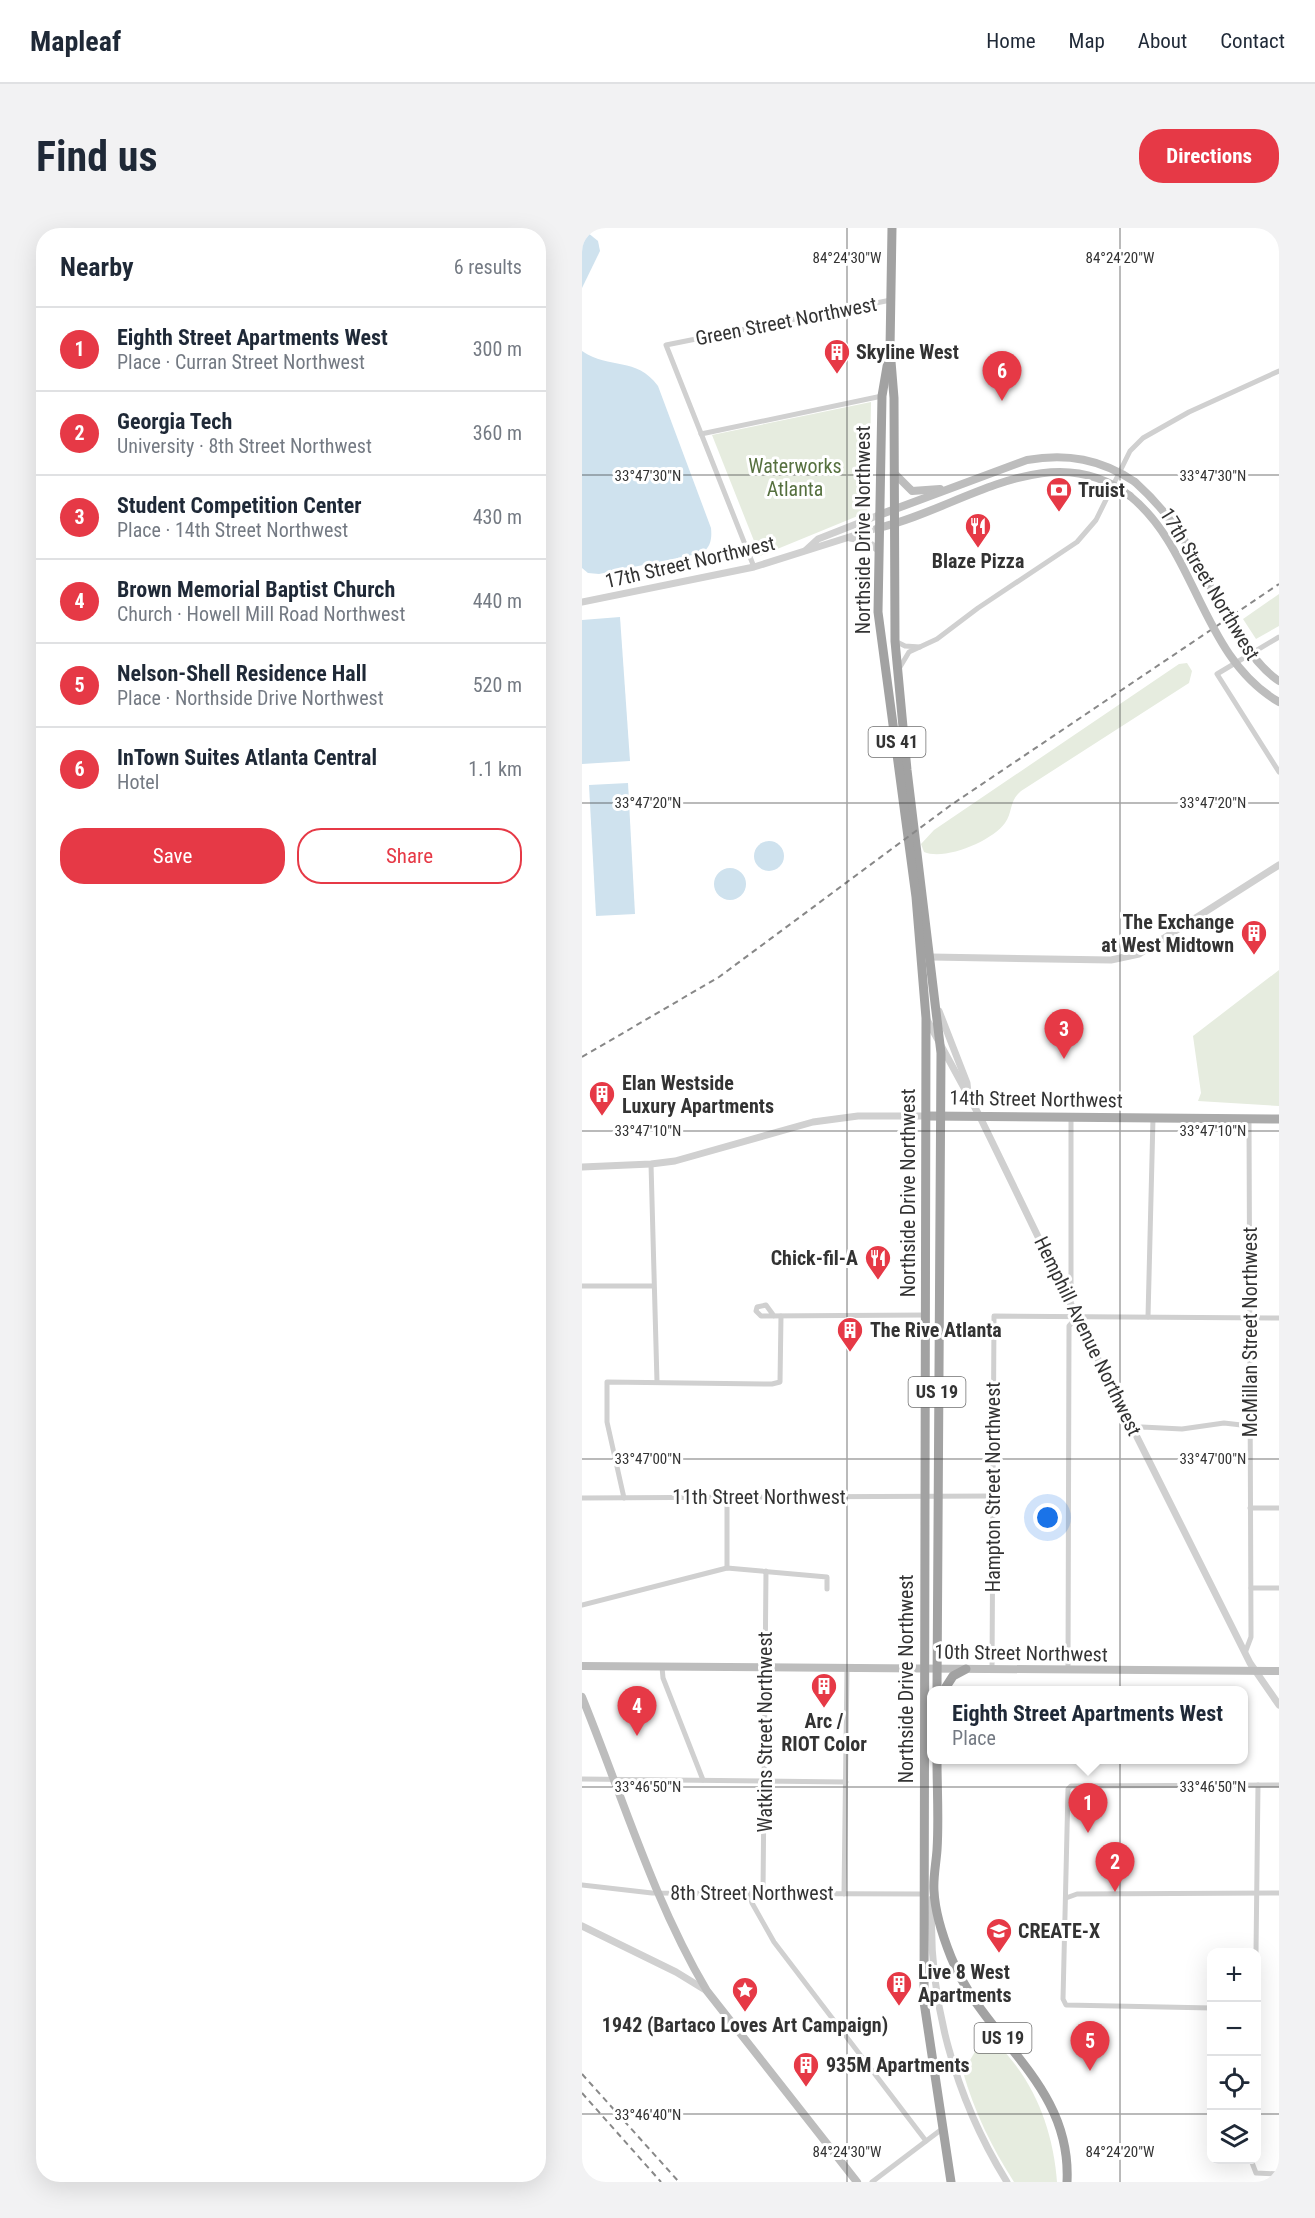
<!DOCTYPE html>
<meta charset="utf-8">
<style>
body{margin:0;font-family:"Roboto Condensed",sans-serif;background:#f2f2f3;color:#1f2937}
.controls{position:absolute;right:18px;bottom:18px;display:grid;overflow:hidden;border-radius:12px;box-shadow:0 6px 24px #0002}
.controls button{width:54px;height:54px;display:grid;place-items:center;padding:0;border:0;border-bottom:2px solid #e0e1e3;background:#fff;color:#1f2937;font:30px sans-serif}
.you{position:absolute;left:466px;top:1290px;width:21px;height:21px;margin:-15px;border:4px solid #fff;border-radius:50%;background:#1a73e8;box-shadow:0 0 0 9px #1a73e833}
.badge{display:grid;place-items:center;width:39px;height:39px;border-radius:50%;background:#e63946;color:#fff;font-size:20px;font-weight:700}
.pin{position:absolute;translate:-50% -50px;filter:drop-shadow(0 2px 3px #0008)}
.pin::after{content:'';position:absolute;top:32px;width:21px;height:18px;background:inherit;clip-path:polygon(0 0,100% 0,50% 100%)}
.popup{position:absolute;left:345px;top:1458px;width:321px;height:78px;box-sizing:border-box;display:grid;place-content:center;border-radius:12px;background:#fff;filter:drop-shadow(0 2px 4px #0005);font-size:20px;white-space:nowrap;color:#747a83}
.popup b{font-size:22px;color:#1f2937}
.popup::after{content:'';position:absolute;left:50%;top:100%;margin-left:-12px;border:12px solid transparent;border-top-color:#fff}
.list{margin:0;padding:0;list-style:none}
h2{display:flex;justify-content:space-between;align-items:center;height:78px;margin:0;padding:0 24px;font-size:26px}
h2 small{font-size:20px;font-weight:400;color:#747a83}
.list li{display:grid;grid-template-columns:39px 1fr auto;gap:18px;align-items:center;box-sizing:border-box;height:84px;padding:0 24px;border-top:2px solid #e0e1e3}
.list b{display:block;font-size:22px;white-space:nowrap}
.list p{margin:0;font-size:20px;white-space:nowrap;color:#747a83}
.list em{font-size:20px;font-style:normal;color:#747a83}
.actions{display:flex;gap:12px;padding:18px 24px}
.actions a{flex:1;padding:14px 0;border:2px solid #e63946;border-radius:24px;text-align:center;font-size:21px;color:#e63946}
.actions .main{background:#e63946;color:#fff}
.icon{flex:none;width:33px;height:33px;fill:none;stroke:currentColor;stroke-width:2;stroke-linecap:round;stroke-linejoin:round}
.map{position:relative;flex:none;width:697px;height:1954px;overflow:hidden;border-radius:24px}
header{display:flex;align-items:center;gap:36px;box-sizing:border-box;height:84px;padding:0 30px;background:#fff;border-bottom:2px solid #e0e1e3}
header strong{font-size:28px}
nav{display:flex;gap:33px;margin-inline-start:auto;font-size:21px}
.intro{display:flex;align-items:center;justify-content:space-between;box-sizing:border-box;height:144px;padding:0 36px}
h1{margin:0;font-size:42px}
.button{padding:15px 27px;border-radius:24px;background:#e63946;color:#fff;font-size:21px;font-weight:700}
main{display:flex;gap:36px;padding:0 36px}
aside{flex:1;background:#fff;border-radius:24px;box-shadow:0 6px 24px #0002}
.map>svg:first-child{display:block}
.green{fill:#e6ecdf}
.water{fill:#cfe2ee}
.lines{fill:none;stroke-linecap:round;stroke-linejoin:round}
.minor{stroke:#d0d0d0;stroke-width:5}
.tertiary{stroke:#d0d0d0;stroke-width:7}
.secondary{stroke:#bdbdbd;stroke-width:8}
.primary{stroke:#ababab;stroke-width:9}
.trunk{stroke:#a2a2a2;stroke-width:9}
.rail{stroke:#888;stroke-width:2;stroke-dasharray:6 4.5;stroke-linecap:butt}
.secondary-bridge{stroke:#bdbdbd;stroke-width:8}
.ticks{fill:none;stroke:#333;stroke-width:1.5;stroke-opacity:0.45}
.labels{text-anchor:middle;stroke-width:6;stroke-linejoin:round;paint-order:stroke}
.shield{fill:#fff;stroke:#707070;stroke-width:1.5}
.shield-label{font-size:18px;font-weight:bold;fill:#333}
.street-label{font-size:20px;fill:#333;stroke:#fff}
.poi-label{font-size:20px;font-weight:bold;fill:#333;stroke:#fff;text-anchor:start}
.park-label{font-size:20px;fill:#56703f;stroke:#fff}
.ticks-label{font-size:15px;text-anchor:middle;fill:#333;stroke:#fff;stroke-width:6;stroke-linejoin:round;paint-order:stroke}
</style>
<header>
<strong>Mapleaf</strong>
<nav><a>Home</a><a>Map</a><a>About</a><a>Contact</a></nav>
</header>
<div class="intro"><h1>Find us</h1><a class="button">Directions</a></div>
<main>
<aside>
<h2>Nearby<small>6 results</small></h2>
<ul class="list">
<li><span class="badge">1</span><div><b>Eighth Street Apartments West</b><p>Place · Curran Street Northwest</p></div><em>300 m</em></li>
<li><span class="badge">2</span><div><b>Georgia Tech</b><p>University · 8th Street Northwest</p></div><em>360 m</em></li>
<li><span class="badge">3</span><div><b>Student Competition Center</b><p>Place · 14th Street Northwest</p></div><em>430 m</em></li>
<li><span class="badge">4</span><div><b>Brown Memorial Baptist Church</b><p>Church · Howell Mill Road Northwest</p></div><em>440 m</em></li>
<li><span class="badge">5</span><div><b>Nelson-Shell Residence Hall</b><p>Place · Northside Drive Northwest</p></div><em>520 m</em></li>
<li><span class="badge">6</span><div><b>InTown Suites Atlanta Central</b><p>Hotel</p></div><em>1.1 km</em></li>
</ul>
<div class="actions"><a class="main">Save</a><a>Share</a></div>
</aside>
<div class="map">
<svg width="697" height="1954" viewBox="0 0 697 1954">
<rect width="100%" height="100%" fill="#fff"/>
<!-- green -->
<g class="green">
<path d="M289,174L287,278L283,285L178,328L130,207Z"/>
<path d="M697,366V398L674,411L661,391Z"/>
<path d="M605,435L610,443L607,455L439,563C427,573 431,584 423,595C410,613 363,633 342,624L339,616L352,602L597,436Z"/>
<path d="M697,742V878L616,873L619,865L611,808Z"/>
<path d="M413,1814C452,1851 471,1901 475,1954H432C410,1920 392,1883 381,1844L394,1822Z"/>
</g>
<!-- water -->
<g class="water">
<path d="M0,0L16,13L18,23L0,60Z"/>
<path d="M0,123C28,142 54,128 76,158L129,300C130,310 129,319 120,325L17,346L6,345L0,340Z"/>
<path d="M38,389L48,533L0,536V392Z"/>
<path d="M46,555L53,686L14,688L7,557Z"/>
<circle cx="187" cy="628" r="15"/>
<circle cx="148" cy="656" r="16"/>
</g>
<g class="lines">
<!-- minor -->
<g class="minor">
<path d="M119,206L300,168"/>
<path d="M172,339L84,117L309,72"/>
<path d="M697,409L635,446L697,544"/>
<path d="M313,413L323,418L338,419"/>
<path d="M318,439L327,424L355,411L396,380L495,314L514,292L548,223L561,210L607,184L697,143"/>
<path d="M489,890V1073"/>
<path d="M69,936L75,1154"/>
<path d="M0,1058H71"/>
<path d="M192,1088L184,1077L175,1079L174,1083L179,1088L344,1087"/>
<path d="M566,1089L571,890"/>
<path d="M553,1203L560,1199L600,1201L642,1195L668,1198"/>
<path d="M145,1269V1340"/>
<path d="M0,1270L411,1268"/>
<path d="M42,1270L25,1194V1154L190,1156L198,1154L199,1088"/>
<path d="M668,1280H697"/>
<path d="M669,1360H697"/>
<path d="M0,1377L145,1340L245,1349V1361"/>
<path d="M663,1425L669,1409L667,891"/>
<path d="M80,1439L81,1450L121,1552"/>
<path d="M410,1442L412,1088L697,1090"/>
<path d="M486,1442L487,1098L495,1089"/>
<path d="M0,1551L264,1554"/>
<path d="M0,1657L70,1665L340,1666"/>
<path d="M167,1665L170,1675L192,1714L344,1913"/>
<path d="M181,1665L184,1343"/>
<path d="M262,1666L265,1440"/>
<path d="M484,1670L495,1666L697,1665"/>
<path d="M674,1724L676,1557"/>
<path d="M630,1780L484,1777L481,1771L486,1561L489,1558L697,1557"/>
<path d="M669,1932L674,1945L697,1946"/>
<path d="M290,1954L360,1901"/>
</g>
<!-- tertiary -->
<g class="tertiary">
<path d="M268,310L285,313L296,322"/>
<path d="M224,322L236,311L297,287"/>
<path d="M0,374L172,339L296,300"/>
<path d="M349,729L529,732L557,726L697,637"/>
<path d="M357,783L385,855L386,865"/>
<path d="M344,790L398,889L495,1089L668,1435L697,1477"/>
<path d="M0,939L69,936L93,933L231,894L276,888H345"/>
<path d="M350,1671C345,1771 373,1870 425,1954"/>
<path d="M0,1698L94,1744L125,1763"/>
</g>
<!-- secondary -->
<g class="secondary">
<path d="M312,245L330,263L358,261"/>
<path d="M297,287L445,232C485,225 519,231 553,254"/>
<path d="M296,300C379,281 468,206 548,268"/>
<path d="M0,1438L697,1443"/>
<path d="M0,1469C40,1567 71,1672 125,1763L275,1954"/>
</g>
<!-- primary -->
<path class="primary" d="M345,888L697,891"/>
<!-- trunk -->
<g class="trunk">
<path d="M310,0L308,121L312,170L313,413L325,542L359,825L355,1462"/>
<path d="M308,121L300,168L296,384L334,669L344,790L342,1774L369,1954"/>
<path d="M362,1462L371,1448L384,1441"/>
<path d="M355,1532C355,1562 357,1592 355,1622C354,1636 351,1650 352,1663C353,1684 361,1709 369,1729C402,1812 490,1855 485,1954"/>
</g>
<!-- rail -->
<g class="rail">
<path d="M0,829L137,749L369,577L697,356"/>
<path d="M0,1846L97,1954"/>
<path d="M0,1865L79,1954"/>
</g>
<!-- secondary-bridge -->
<g class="secondary-bridge">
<path d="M553,254C573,272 590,292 604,315C628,354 659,428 697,453"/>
<path d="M548,268C615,322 619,429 697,474"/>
</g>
</g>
<!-- ticks -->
<path class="ticks" d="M265,0V1954M538,0V1954M0,247H697M0,575H697M0,903H697M0,1231H697M0,1559H697M0,1886H630M674,1886H697"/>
<!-- icons -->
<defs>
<g id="building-pin" transform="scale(1.35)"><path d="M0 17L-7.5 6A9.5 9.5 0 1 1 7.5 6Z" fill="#e63946" stroke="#fff"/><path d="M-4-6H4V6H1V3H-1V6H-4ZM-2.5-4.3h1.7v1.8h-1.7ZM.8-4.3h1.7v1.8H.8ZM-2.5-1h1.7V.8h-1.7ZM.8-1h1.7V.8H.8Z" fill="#fff"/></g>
<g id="bank-pin" transform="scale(1.35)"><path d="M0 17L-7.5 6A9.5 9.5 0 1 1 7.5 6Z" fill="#e63946" stroke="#fff"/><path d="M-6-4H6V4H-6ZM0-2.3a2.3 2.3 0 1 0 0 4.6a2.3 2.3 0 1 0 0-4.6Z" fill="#fff"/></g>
<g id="restaurant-pin" transform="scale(1.35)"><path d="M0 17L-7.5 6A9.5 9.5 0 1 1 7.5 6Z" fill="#e63946" stroke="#fff"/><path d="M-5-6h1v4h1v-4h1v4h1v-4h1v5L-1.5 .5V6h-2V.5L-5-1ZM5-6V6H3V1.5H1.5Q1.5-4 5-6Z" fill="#fff"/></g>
<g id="university-pin" transform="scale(1.35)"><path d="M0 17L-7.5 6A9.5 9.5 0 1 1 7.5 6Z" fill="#e63946" stroke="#fff"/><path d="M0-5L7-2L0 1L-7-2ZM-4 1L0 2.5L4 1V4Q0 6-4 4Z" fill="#fff"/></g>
<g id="sight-pin" transform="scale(1.35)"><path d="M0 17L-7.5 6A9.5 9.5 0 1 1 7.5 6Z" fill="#e63946" stroke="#fff"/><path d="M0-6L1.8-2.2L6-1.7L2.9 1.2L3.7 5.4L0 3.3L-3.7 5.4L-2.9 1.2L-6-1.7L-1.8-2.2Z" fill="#fff"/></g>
</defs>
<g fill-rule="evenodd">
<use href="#building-pin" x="255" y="124"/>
<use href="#bank-pin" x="477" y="262"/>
<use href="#restaurant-pin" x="396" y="298"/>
<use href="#building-pin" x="672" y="705"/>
<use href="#building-pin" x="20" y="866"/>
<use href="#restaurant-pin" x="296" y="1030"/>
<use href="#building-pin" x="268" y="1102"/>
<use href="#building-pin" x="242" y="1458"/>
<use href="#university-pin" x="417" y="1703"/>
<use href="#building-pin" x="317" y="1756"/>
<use href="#sight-pin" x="163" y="1762"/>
<use href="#building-pin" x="224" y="1837"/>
</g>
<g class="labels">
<!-- shield labels -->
<g class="shield">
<rect x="286.5" y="499" width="57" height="30" rx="4.5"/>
<rect x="326.5" y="1149" width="57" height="30" rx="4.5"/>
<rect x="392.5" y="1795" width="57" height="30" rx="4.5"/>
</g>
<g class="shield-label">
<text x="315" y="520">US 41</text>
<text x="355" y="1170">US 19</text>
<text x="421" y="1816">US 19</text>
</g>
<!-- street labels -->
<g class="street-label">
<text transform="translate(204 93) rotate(-11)" y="7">Green Street Northwest</text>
<text transform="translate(281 302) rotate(-90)" y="7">Northside Drive Northwest</text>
<text transform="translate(108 334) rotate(-13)" y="7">17th Street Northwest</text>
<text transform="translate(628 356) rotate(59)" y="7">17th Street Northwest</text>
<text transform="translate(454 871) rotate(1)" y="7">14th Street Northwest</text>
<text transform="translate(326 965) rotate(-90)" y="7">Northside Drive Northwest</text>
<text transform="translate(668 1104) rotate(-90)" y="7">McMillan Street Northwest</text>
<text transform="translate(506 1108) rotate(64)" y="7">Hemphill Avenue Northwest</text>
<text transform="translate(411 1259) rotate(-90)" y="7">Hampton Street Northwest</text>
<text x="177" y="1276">11th Street Northwest</text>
<text transform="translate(439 1425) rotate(1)" y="7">10th Street Northwest</text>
<text transform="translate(324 1451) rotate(-90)" y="7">Northside Drive Northwest</text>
<text transform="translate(183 1504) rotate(-90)" y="7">Watkins Street Northwest</text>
<text x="170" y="1672">8th Street Northwest</text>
</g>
<!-- poi labels -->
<g class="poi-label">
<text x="274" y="131">Skyline West</text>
<text x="496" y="269">Truist</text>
<text x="396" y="340" text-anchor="middle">Blaze Pizza</text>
<text x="652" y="701" text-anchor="end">The Exchange<tspan x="652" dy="23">at West Midtown</tspan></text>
<text x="40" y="862">Elan Westside<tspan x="40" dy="23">Luxury Apartments</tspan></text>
<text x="276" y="1037" text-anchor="end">Chick-fil-A</text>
<text x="288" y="1109">The Rive Atlanta</text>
<text x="242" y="1500" text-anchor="middle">Arc /<tspan x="242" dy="23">RIOT Color</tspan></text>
<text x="436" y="1710">CREATE-X</text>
<text x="336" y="1751">Live 8 West<tspan x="336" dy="23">Apartments</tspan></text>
<text x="163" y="1804" text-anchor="middle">1942 (Bartaco Loves Art Campaign)</text>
<text x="244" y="1844">935M Apartments</text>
</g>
<!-- park labels -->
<g class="park-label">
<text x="213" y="245">Waterworks<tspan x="213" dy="23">Atlanta</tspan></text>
</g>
</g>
<g class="ticks-label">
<text x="265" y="35">84°24'30"W</text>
<text x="538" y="35">84°24'20"W</text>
<text x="66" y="253">33°47'30"N</text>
<text x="631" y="253">33°47'30"N</text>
<text x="66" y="580">33°47'20"N</text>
<text x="631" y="580">33°47'20"N</text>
<text x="66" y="908">33°47'10"N</text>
<text x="631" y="908">33°47'10"N</text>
<text x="66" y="1236">33°47'00"N</text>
<text x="631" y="1236">33°47'00"N</text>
<text x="66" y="1564">33°46'50"N</text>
<text x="631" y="1564">33°46'50"N</text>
<text x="66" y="1892">33°46'40"N</text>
<text x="265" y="1929">84°24'30"W</text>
<text x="538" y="1929">84°24'20"W</text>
</g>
</svg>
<div class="controls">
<button>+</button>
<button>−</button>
<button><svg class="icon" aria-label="locate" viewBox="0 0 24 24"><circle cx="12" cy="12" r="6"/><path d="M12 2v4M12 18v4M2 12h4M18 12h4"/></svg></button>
<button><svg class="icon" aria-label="layers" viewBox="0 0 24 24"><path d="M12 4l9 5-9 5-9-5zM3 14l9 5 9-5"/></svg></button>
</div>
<div class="you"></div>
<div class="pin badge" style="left:506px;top:1605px">1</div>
<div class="popup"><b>Eighth Street Apartments West</b>Place</div>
<div class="pin badge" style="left:533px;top:1664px">2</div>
<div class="pin badge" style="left:482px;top:831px">3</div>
<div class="pin badge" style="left:55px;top:1508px">4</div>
<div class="pin badge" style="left:508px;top:1843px">5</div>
<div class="pin badge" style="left:420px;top:173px">6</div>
</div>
</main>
